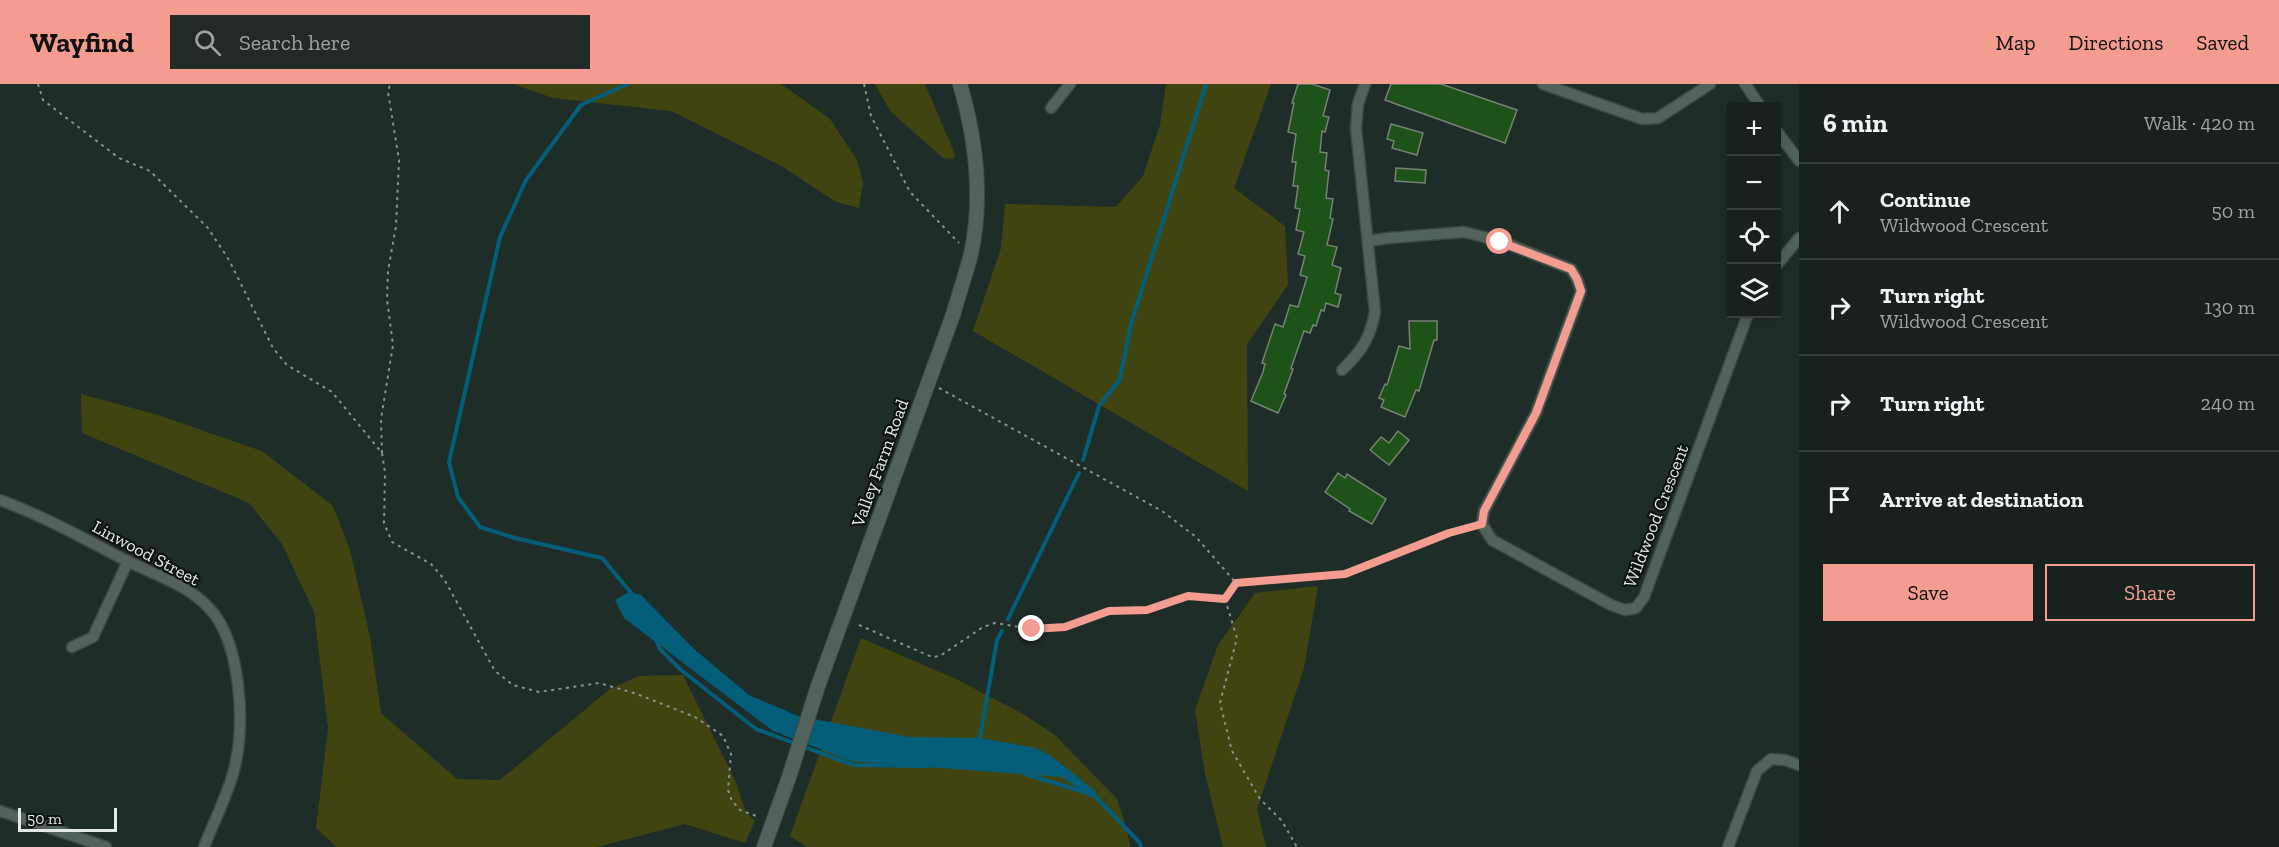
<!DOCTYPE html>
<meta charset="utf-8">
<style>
body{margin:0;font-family:"Zilla Slab",serif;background:#202a27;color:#f1f3f6}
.controls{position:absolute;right:18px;top:18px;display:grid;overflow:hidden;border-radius:0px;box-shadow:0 3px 15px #0003}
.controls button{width:54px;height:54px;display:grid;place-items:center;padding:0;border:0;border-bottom:2px solid #363f3c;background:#17221e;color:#f1f3f6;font:30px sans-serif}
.scale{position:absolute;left:18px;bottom:15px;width:99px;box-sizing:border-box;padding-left:6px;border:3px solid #e1eae6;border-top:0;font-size:16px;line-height:21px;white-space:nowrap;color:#e1eae6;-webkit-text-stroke:4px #0d1411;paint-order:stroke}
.stop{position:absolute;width:18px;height:18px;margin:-14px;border:4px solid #f59c90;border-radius:50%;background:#fff}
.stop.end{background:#f59c90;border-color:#fff;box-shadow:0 2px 6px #0008}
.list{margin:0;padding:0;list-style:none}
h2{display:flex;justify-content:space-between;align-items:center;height:78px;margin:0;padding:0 24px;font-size:26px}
h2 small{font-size:20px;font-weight:400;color:#9ea4a4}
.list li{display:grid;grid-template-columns:39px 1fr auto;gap:18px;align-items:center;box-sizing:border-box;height:96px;padding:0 24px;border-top:2px solid #363f3c}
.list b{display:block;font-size:22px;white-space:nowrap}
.list p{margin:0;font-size:20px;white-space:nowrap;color:#9ea4a4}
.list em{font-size:20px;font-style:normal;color:#9ea4a4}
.actions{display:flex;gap:12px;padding:18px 24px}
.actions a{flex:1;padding:14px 0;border:2px solid #f59c90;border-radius:0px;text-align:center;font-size:21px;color:#f59c90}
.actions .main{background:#f59c90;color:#111}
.icon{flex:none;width:33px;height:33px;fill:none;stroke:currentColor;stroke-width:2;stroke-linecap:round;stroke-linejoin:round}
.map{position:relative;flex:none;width:1799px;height:763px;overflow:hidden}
header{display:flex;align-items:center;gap:36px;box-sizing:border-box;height:84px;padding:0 30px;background:#f59c90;color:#111}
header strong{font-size:28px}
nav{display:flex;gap:33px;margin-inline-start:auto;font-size:21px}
.search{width:420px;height:54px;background:#202a27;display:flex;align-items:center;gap:15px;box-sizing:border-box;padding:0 21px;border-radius:0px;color:#9ea4a4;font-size:22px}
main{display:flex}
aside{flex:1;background:#17221e}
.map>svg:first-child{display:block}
.green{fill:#404411}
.water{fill:#045d79}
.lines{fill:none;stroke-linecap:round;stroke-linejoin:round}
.stream{stroke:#045d79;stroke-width:4}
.building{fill:#1d5218;stroke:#778175;stroke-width:1.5}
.minor-casing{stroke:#3c4844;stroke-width:13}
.tertiary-casing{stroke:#3c4844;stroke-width:16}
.path{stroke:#88938e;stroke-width:2;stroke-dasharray:3 4.5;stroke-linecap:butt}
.minor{stroke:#52625c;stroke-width:10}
.tertiary{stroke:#52625c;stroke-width:14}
.route{stroke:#f59c90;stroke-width:8}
.labels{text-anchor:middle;stroke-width:4.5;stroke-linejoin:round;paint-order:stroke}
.street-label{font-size:18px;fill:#e1eae6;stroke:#0d1411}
</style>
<header>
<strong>Wayfind</strong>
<div class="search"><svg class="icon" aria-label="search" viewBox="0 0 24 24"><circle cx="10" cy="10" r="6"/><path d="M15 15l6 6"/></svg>Search here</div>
<nav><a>Map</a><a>Directions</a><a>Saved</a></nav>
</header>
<main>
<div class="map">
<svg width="1799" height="763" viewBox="0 0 1799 763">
<rect width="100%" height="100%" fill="#1f2d28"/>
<!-- green -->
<g class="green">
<path d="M513,0H781L830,35L857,76L863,98L859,124L836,118L783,83L671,27L553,14Z"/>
<path d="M875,0H925L955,70L954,75L943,74L891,28Z"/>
<path d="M1166,0H1271L1234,104L1285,142L1288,201L1247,260L1248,407L973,247L1001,164L1005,120L1116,123L1143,92L1160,41Z"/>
<path d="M81,310L158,331L262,367L333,422L350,466L370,553L381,629L457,695L500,696L610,605L639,592L683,591L735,696L746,728L755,737L745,759L685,740L597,763H337L316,744L328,644L314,528L282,460L249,419L82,349Z"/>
<path d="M1318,502L1304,584L1257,725L1266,763H1223L1205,689L1195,626L1218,561L1255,509Z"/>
<path d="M861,554L956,595L1023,630L1055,651L1117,715L1127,746L1130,763H807L790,752Z"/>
</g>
<!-- water -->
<path class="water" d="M629,508L641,511L694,565L749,611L798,632L909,653L980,654L1036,664L1054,674L1096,708L1090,713L1062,693L851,677L773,647L624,534L615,516Z"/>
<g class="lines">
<!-- stream -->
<g class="stream">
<path d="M627,0L581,21L526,96L500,153L449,378L458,413L480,443L515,454L602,474L632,510"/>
<path d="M1083,376L1099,322L1120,295L1131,240L1206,0"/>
<path d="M1008,535L1079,389"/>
<path d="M655,554L660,565L681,586L756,645L853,681L929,682"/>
<path d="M980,654L997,556L1002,547"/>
<path d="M1025,690L1094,711L1140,759L1141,763"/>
</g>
</g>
<!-- building -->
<g class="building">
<path d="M1298,0H1312L1330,6L1323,32L1329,33L1325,48L1322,47L1320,68L1327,69L1325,86L1329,87L1326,114L1333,115L1330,134L1333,135L1327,161L1337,163L1332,181L1341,184L1335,209L1341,211L1338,223L1326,219L1324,227L1321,226L1316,242L1313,241L1310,249L1304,247L1291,284L1293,285L1284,310L1286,311L1278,329L1251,317L1263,288L1265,280L1262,279L1275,240L1283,243L1290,221L1298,223L1307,193L1300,191L1305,172L1298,170L1304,148L1296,146L1300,125L1295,124L1298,102H1293L1296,78H1292L1296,50L1288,48L1294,19H1292Z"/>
<path d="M1391,0H1441L1517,26L1505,59L1385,16Z"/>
<path d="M1391,40L1423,49L1417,71L1392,64L1394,57L1387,55Z"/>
<path d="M1396,84L1426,86L1425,99L1395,97Z"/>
<path d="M1409,237H1437V256H1434L1419,307L1416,306L1405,333L1381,323L1384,316L1379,314L1385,300L1387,301L1399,262L1410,265Z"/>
<path d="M1398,347L1409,356L1389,381L1370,366L1381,353L1389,359Z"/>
<path d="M1338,389L1345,394L1347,390L1386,415L1372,440L1349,427L1350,425L1325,408Z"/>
</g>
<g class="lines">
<!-- minor casing -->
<g class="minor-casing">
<g id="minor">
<path d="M1543,0L1642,35L1658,34L1710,0"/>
<path d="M1745,0L1760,22"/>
<path d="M1051,24L1070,0"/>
<path d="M1776,46L1799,77"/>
<path d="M1368,157L1389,154L1464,148L1500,157L1571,185L1577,195L1581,207L1536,329L1484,427L1482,440L1492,456L1611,521L1625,526L1636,524L1644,513L1748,230"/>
<path d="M1776,182L1799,154"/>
<path d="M1342,286C1362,267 1370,254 1375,228L1356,44L1358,20L1365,0"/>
<path d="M0,416C43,432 83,454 123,475C152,490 188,500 210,525C241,559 245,639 235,682C229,709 214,737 204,763"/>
<path d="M72,563L93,553L128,477"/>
<path d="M0,727L106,763"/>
<path d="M1728,763L1757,687L1771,675L1785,676L1799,681"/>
</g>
</g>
<!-- tertiary casing -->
<g class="tertiary-casing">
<path id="tertiary" d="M764,763L789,693L818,602L954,228C959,209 966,190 971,170C983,114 976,55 960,0"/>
</g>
<!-- path -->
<g class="path">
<path d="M38,0L43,16L119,74L150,87L208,144L229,176L273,264L287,281L332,308L382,369L385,389L384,439L392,458L431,480L444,495L495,587L513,601L539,608L599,599L637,610L695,633L723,652L731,670L728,706L732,717L740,726L759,733"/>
<path d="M864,0L871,32L910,108L959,159"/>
<path d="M939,304L1162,427L1196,453L1236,499L1345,490L1449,449L1471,442"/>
<path d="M382,369L381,335L393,261L387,215L388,187L396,142L399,76L388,8L390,0"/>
<path d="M1225,515L1237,554L1220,619L1232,667L1260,715L1282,737L1297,763"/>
<path d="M859,541L932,573L940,572L983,543L995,539L1032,545L1065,543L1109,527L1147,526L1188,511L1225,515L1236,499"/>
</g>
<!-- minor -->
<use href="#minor" class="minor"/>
<!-- tertiary -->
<use href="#tertiary" class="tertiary"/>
</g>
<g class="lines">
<!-- route -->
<path class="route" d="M1032,545L1065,543L1109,527L1147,526L1188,512L1225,515L1236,499L1345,490L1449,449L1482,440L1484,427L1536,329L1581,207L1577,195L1571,185L1500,158"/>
</g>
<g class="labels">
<!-- street labels -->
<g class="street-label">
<text transform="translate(880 379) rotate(-70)" y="6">Valley Farm Road</text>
<text transform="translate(1656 432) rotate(-69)" y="6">Wildwood Crescent</text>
<text transform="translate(146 469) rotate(28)" y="6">Linwood Street</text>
</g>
</g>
</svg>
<div class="controls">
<button>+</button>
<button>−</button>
<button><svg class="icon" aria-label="locate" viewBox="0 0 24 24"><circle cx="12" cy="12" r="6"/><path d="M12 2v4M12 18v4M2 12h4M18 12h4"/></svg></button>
<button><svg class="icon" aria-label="layers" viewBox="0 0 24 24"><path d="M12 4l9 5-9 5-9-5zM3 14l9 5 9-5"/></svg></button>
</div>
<div class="scale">50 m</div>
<div class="stop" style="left:1500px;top:158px"></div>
<div class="stop end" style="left:1032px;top:545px"></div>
</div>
<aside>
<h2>6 min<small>Walk · 420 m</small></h2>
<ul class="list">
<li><svg class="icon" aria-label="ahead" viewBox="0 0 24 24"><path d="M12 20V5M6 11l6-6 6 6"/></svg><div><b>Continue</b><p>Wildwood Crescent</p></div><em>50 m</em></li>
<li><svg class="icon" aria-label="right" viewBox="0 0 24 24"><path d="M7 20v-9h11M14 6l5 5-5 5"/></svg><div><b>Turn right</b><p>Wildwood Crescent</p></div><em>130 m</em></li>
<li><svg class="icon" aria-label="right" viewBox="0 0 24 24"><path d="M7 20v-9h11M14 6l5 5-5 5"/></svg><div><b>Turn right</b></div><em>240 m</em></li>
<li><svg class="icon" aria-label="arrive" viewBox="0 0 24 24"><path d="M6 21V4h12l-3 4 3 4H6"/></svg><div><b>Arrive at destination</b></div></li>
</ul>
<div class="actions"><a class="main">Save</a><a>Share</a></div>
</aside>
</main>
